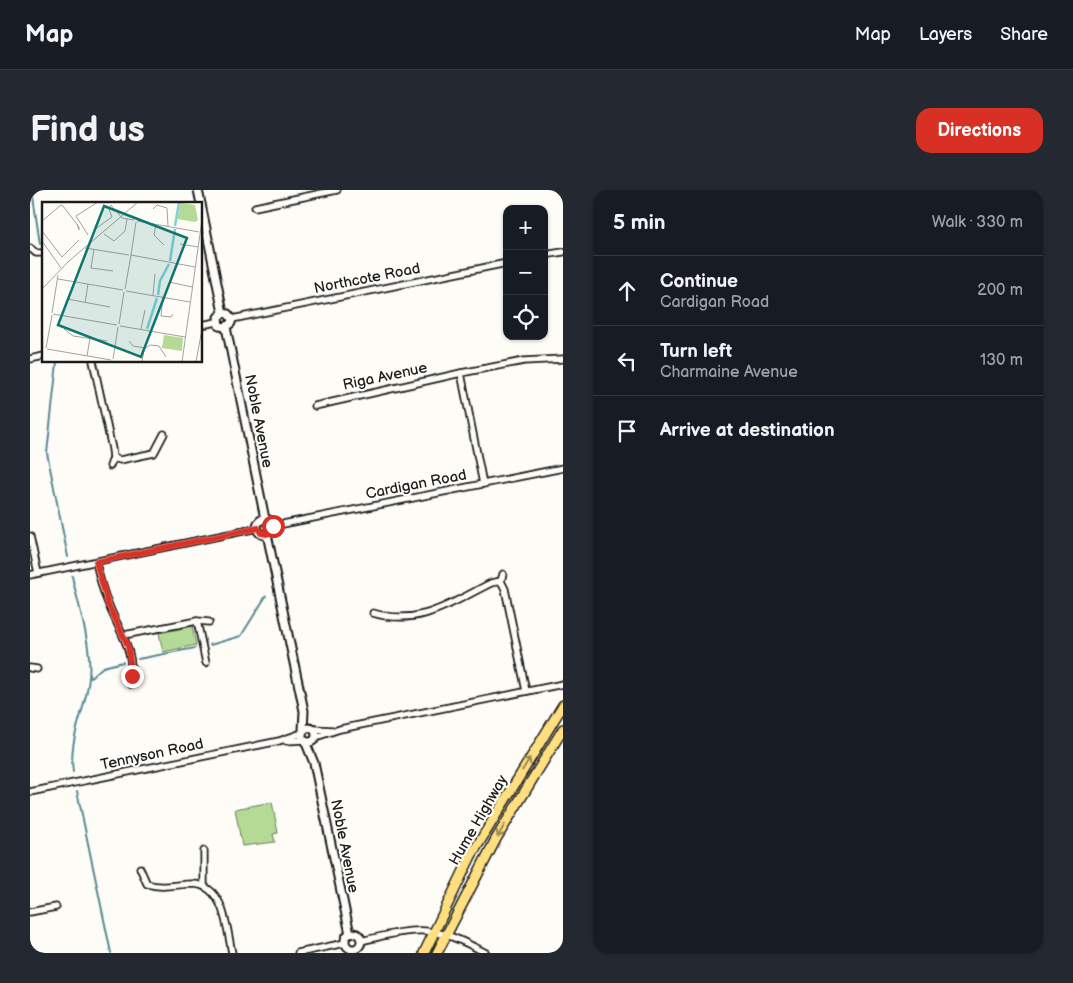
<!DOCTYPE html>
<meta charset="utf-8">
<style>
body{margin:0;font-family:"Balsamiq Sans",sans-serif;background:#242831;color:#f1f3f6}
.controls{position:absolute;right:15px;top:15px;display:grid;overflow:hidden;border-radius:10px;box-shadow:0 1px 4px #0004}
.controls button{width:45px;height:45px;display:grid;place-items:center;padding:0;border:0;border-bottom:1px solid #363941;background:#171b24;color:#f1f3f6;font:25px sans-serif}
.stop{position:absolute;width:15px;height:15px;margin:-11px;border:4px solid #d93025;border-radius:50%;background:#fff}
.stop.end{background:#d93025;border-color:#fff;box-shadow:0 1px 5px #0008}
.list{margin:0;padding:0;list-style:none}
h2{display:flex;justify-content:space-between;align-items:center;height:65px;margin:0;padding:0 20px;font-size:21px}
h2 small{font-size:16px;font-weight:400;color:#9ea1a6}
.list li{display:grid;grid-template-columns:32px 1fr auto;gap:15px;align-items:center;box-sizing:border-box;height:70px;padding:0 20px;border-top:1px solid #363941}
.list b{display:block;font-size:19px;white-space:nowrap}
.list p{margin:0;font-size:16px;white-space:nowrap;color:#9ea1a6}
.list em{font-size:16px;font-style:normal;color:#9ea1a6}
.icon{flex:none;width:28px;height:28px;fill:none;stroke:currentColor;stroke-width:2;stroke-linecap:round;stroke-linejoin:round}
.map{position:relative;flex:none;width:533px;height:763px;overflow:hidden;border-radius:15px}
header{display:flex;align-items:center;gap:30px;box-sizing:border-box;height:70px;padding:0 25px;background:#171b24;border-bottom:1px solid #363941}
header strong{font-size:24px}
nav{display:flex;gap:28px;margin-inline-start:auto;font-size:18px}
.intro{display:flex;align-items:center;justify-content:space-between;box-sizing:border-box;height:120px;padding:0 30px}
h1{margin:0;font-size:35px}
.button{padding:12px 22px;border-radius:15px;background:#d93025;color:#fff;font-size:18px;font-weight:700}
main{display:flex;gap:30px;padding:0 30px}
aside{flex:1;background:#171b24;border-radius:15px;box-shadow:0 1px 4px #0004}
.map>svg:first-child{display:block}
.green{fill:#b4da96;stroke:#687b59}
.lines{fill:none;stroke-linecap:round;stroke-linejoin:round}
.stream{stroke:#598990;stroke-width:2}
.minor-casing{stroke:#1c1c1c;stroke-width:9}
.tertiary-casing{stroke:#1c1c1c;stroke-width:11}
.trunk-casing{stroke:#1c1c1c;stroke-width:12}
.minor{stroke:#fdfcf7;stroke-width:5.5}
.tertiary{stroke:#fdfcf7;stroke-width:7}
.trunk{stroke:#ffdf80;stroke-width:9}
.oneway{stroke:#998753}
.route{stroke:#d93025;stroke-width:6}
.labels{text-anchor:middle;stroke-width:4.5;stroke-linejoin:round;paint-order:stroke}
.street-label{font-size:15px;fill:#1c1c1c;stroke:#fdfcf7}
.inset-river{fill:none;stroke:#81d1dd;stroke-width:2.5}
.inset-road{fill:none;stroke:#a3a29f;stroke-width:1}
.view{fill:#0f766e;fill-opacity:0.15;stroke:#0f766e;stroke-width:2.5}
.inset-edge{fill:none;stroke:#1c1c1c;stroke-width:2.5}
</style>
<header>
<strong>Map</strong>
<nav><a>Map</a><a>Layers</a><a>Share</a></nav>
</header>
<div class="intro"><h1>Find us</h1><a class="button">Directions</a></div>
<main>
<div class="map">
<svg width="533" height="763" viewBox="0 0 533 763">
<rect width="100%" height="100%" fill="#fdfcf7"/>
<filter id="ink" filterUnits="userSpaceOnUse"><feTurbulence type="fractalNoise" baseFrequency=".02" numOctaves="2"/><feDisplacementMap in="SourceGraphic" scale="10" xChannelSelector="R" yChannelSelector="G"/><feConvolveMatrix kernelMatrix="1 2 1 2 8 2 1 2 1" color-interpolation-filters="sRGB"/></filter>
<g filter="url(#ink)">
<!-- green -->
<g class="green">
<path d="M162,436L166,455L133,462L129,443Z"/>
<path d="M242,612L248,643L243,644L245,652L212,656L205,619Z"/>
</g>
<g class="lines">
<!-- stream -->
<g class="stream">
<path d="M2,0L10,54"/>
<path d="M27,173L17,263L38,367"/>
<path d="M42,386C49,419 62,455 59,488C56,521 38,547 43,582"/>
<path d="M180,455L211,446L236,406"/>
<path d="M108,469L165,458"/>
<path d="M60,488L73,477L93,472"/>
<path d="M47,601L81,763"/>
</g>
<!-- minor casing -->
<g class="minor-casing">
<g id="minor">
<path d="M225,17L307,0"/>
<path d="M0,58L6,63H14"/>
<path d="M514,65L533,62"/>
<path d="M202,129L477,73"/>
<path d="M171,135L187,132"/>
<path d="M0,169L14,166"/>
<path d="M63,171L82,259L83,268L80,276"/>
<path d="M431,183L453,294"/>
<path d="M285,216L431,183L494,171L533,169"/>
<path d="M83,268L90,270L124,263L134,244"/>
<path d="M243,336L533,278"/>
<path d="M0,346L8,383"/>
<path d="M66,372C69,386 72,400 78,413C89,442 106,460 100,494"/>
<path d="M473,384L471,391L475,399L496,501"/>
<path d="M0,385L228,338"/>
<path d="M343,423C389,437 421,413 461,393L471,391"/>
<path d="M167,431L176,473"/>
<path d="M94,445L167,431L179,432"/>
<path d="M0,478L7,479"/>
<path d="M284,539L303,540"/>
<path d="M286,547L310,539L533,494"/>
<path d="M256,551L273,550"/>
<path d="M0,602L249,551L272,543"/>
<path d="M110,678L117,694C133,699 147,694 163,694C195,695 197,740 202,763"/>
<path d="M174,696V661"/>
<path d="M0,722L26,717"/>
<path d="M331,751C390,737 402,734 456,763"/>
<path d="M268,763L315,753"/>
</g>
</g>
<!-- tertiary casing -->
<g class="tertiary-casing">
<g id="tertiary">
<path d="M168,0L171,14"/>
<path d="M171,14L193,123"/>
<path d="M193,123L188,127L189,136L196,137"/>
<path d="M193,123L198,124L202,129L201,133L196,137"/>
<path d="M196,137L235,329"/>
<circle cx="235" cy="337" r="8"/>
<path d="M237,344L274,521L273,540"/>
<circle cx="279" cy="545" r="7"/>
<path d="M275,551L284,573L320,744"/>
<circle cx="323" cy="751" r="8"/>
</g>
</g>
<!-- trunk casing -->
<g class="trunk-casing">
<g id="trunk">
<path d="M394,763L441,666L533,515"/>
<path d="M407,763L466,649L533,539"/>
</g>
</g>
<!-- minor -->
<use href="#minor" class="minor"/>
<!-- tertiary -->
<use href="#tertiary" class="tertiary"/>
<!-- trunk -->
<use href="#trunk" class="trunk"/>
</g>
<!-- one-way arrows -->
<defs><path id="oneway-shaft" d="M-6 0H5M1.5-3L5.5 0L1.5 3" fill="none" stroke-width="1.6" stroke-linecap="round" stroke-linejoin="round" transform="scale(1.25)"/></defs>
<g class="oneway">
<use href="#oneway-shaft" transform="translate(496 574) rotate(-59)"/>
<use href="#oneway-shaft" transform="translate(471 641) rotate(120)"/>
</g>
</g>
<g class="lines" filter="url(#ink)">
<!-- route -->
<path class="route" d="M102,486L98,456L78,414L66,372L228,338L231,343L237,344L242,341L243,336"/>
</g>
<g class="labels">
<!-- street labels -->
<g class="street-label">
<text transform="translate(337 88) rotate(-11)" y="5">Northcote Road</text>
<text transform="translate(355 186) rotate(-12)" y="5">Riga Avenue</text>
<text transform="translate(229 231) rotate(79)" y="5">Noble Avenue</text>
<text transform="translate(386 294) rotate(-11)" y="5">Cardigan Road</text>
<text transform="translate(122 564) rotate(-12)" y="5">Tennyson Road</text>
<text transform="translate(448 630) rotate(-60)" y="5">Hume Highway</text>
<text transform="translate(315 656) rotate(79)" y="5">Noble Avenue</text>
</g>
</g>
<!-- overview -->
<g transform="translate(12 12)">
<rect width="160" height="160" fill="#fdfcf7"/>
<path d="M138,1L153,3L156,18L153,20L135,17ZM122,133L141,136L140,149L120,146Z" fill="#b4da96"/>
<path class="inset-river" d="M133,24L137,0M128,59L133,27M116,93L118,79L127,62M105,127L115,96"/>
<path class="inset-road" d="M69,3L80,16L92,18M111,7L115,3L125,6L126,24M0,19L19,3L21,4L37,25V28L35,22M95,19L157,30M114,22L112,33L122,43M53,27L70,15L67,7L69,3M0,29L20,55L37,38M62,32L72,39L83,29L85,17M46,33L34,14L56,0M0,39L19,66M138,42L156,45M43,46L87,53M89,53L153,65M89,53L94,20M49,66L71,69M49,66L52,47M16,77L81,88M127,80L150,85M0,87L27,59L96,0M83,87L89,53M84,89L148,100M111,93L113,72M121,95L119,114L129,115L131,112M25,97L68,105M43,101L46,82M10,111L16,73M11,112L75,123M77,122L82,90M78,124L143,135M22,127L31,134L65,139M99,127L103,108M87,139L91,144L103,146M4,146L10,113M5,147L69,158M45,154L48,136M71,157L76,125M100,160L102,147L108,143L117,144L124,155M140,160L160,18M154,160L160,127"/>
<path class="view" d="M62,4L145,36L99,155L16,123Z"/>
<rect width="160" height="160" class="inset-edge"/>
</g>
</svg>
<div class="controls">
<button>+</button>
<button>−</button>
<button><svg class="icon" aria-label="locate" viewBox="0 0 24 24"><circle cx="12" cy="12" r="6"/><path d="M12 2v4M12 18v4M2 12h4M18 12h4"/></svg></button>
</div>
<div class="stop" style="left:243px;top:336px"></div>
<div class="stop end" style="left:102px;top:486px"></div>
</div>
<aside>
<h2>5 min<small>Walk · 330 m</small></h2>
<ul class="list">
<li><svg class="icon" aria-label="ahead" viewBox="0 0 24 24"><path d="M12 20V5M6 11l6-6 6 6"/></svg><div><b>Continue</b><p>Cardigan Road</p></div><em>200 m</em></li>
<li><svg class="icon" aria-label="left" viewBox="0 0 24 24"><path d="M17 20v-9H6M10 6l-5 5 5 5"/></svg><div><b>Turn left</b><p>Charmaine Avenue</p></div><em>130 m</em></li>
<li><svg class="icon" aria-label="arrive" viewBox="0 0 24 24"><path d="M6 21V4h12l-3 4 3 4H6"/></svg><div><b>Arrive at destination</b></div></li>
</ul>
</aside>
</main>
